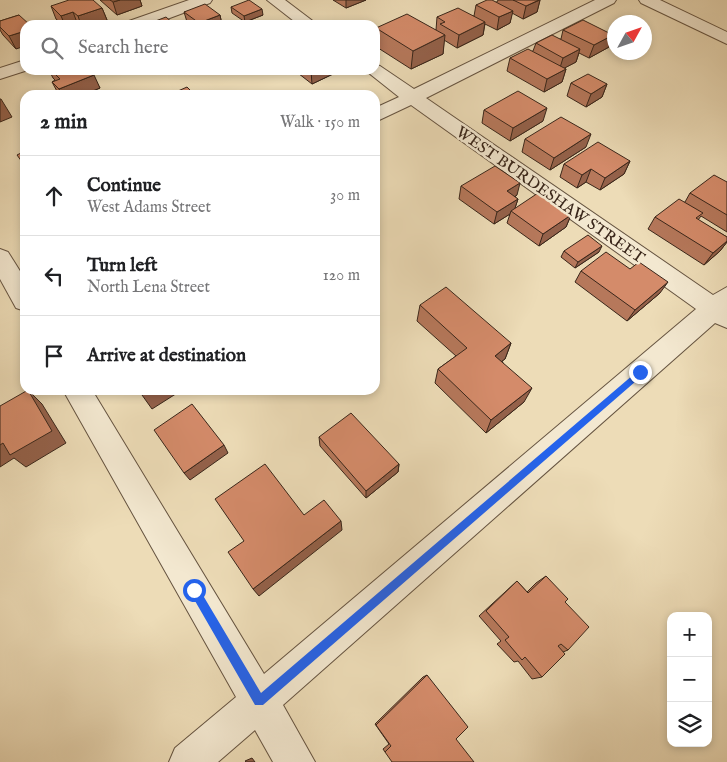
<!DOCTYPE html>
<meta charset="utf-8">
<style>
body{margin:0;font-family:"IM FELL English",serif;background:#f2f2f2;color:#202124}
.controls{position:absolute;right:15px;bottom:15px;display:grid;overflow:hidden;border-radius:10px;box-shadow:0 2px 8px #0003}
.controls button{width:45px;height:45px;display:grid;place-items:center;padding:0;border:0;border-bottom:1px solid #e0e0e0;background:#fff;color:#202124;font:25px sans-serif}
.compass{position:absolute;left:607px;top:15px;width:45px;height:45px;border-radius:50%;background:#fff;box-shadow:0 2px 8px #0003;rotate:50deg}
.stop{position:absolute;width:15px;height:15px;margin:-11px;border:4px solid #2563eb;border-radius:50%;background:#fff}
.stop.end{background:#2563eb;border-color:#fff;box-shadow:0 1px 5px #0008}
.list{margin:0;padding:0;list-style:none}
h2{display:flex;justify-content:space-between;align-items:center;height:65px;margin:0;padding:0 20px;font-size:21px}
h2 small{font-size:16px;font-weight:400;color:#757577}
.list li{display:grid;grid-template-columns:32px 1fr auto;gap:15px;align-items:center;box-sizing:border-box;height:80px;padding:0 20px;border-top:1px solid #e0e0e0}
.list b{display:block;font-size:19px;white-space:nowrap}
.list p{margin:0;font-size:16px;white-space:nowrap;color:#757577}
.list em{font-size:16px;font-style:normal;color:#757577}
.icon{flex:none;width:28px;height:28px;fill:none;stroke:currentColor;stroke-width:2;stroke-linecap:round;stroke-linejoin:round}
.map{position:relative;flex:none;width:727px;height:762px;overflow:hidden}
.search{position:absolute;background:#fff;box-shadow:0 2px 8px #0003;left:20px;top:20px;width:360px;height:55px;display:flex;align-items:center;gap:12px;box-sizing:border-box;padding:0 18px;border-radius:15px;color:#757577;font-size:19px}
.panel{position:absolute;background:#fff;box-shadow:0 2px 8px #0003;left:20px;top:90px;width:360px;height:305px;border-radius:15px}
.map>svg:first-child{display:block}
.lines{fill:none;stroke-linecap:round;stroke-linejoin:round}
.minor-casing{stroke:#665441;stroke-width:2}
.minor{fill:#f3e8d0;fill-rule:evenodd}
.wall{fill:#b6785b;stroke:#39261a}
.shaded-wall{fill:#94614a;stroke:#39261a}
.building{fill:#d48b6a;stroke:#39261a}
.route{fill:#2563eb}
.labels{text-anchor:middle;stroke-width:5;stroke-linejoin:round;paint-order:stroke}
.far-street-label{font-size:16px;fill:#39261a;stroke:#f3e8d0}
</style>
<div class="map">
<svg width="727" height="762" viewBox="0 0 727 762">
<rect width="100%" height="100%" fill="#eddcb7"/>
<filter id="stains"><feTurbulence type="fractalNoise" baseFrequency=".004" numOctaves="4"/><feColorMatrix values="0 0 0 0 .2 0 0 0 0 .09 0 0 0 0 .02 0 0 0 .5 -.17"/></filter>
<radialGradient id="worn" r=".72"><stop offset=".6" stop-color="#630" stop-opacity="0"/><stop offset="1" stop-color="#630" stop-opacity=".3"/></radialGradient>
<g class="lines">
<!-- minor casing -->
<g class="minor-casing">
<g id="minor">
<path d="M189,0H212L210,3L151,25H127L129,21Z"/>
<path d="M267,0H285L318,25H299Z"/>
<path d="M595,0H616L614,3L426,98L713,295L727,287V328L715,323L283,705L315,762H273L255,730L218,762H169L175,748L236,697L63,390H92L264,674L696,309L411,105L375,122V108L399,97L365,70H375V65L380,66L414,89Z"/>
<path d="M639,0H660L727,32V44L641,3Z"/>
<path d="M25,60V70H28L0,79V68Z"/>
<path d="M0,249L8,252L25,279V311L16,308L0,279Z"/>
</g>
</g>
<!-- minor -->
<use href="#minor" class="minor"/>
</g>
<!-- wall -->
<g class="wall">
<path d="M100,0H140L142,6L117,15Z"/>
<path d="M333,0H366L346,8Z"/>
<path d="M498,0H540L537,12L523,19L512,13L510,23L497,30L485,24L483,35L457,48L444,40L443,54L411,69L375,46L376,28L436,30L437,17L474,16L476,5L497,2Z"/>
<path d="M51,6L102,8L107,20L93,25H63L56,19Z"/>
<path d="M231,7L263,15L245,22L232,13Z"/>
<path d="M184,12L220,15L222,25H188Z"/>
<path d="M19,15L16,49L3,35L0,30V21Z"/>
<path d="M563,30L609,47L589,58L579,53L576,62L564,68L566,69L562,82L544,92L507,71L510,58L533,51L536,43L561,39Z"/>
<path d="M49,70H89L100,88L83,95H59L52,82L55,80L53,78Z"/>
<path d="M294,70H332L333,74L312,84Z"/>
<path d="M571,83L607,84L602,97L586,107L567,96Z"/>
<path d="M484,110L543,121L510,141L482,123Z"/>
<path d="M525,139L586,147L550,170L522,152Z"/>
<path d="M630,161L624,174L600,190L586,182L577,188L560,177L564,164Z"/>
<path d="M727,182V232L701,216L698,220L727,237V242L720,251L704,265L648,229L655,217L685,202L690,193Z"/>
<path d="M461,186L517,195L515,197L518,199L515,208L571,215L566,227L539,246L507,223L510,214L494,224L459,199Z"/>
<path d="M564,251L599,252L575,268L561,257Z"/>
<path d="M581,271L660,293L627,321L575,282Z"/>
<path d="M420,305L511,343L505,359L502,361L524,402L486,433L435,383L438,369L456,356L417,321Z"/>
<path d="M319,437L399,464L398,472L366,498L320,446Z"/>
<path d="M546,576L565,602L568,650L563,652L542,677L532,679L518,661L514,662L497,644L501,641L479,616L517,581L527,592L536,583Z"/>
<path d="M427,675L456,739L385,752L383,749L389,744L375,724L423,677Z"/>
</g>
<!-- shaded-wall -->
<g class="shaded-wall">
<path d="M120,0H140L142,6L117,15L113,2Z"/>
<path d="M346,0H366L346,8Z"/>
<path d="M540,0L537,12L523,19L526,6Z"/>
<path d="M102,8L107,20L93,25H81L78,16Z"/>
<path d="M262,9L263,15L245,22L244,16Z"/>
<path d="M513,11L510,23L497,30L499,17Z"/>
<path d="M73,12L78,25H65L61,16Z"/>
<path d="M220,15L222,25H200L199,23Z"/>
<path d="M485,22L483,35L457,48L459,35Z"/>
<path d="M25,31V46L16,49L9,36Z"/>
<path d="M445,35L443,54L411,69L413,51Z"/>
<path d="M613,35L609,47L589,58L594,45Z"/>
<path d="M580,49L576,62L559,71L563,58Z"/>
<path d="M566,69L562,82L544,92L547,79Z"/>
<path d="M112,70H123L114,74Z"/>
<path d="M314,70H332L333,74L312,84L311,71Z"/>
<path d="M94,75L100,88L83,95H62L59,89Z"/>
<path d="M607,84L602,97L586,107L591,94Z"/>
<path d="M0,99H1L12,117L0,122Z"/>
<path d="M547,108L543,121L510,141L513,128Z"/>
<path d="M591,134L586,147L550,170L554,158Z"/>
<path d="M630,161L624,174L600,190L605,178Z"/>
<path d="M591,169L586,182L577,188L582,175Z"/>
<path d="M520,183L517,195L504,204L507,191Z"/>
<path d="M518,199L514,211H511L510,214L494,224L497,212Z"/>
<path d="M571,215L566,227L539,246L543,234Z"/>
<path d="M727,241V242L720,251L704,265L713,253Z"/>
<path d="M602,246L599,252L575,268L578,262Z"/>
<path d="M668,282L660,293L627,321L635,310Z"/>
<path d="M511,343L505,359L490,370L495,356Z"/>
<path d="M532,388L524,402L486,433L491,420Z"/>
<path d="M28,390L42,404L66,443L26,467L14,458L0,467V445Z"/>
<path d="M150,390H182L152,409L142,395Z"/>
<path d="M224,445L228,453L190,480L184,473Z"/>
<path d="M399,464L398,472L366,498V491Z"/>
<path d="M341,521L342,530L259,596L253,589Z"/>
<path d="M252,758L255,762H246L245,761Z"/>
</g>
<!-- building -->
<g class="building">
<path d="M69,0H93L102,8L78,16L73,12L61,16L51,6Z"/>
<path d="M110,0H120L113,2Z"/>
<path d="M249,0L262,9L244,16L231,7Z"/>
<path d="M487,0H492L513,11L499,17L476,5Z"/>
<path d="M513,0H539L526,6Z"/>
<path d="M205,4L220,15L199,23L184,12Z"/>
<path d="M458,8L485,22L459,35L440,24L445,22L437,17Z"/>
<path d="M407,14L445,35L413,51L376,28Z"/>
<path d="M19,15L30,25H25V31L9,36L0,27V21Z"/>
<path d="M166,17L175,25H145Z"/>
<path d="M583,20L613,35L594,45L563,30Z"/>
<path d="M552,35L580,49L563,58L536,43Z"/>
<path d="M528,49L566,69L547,79L510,58Z"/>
<path d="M51,70H89L94,75L59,89L52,82L60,79Z"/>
<path d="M588,74L607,84L591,94L571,83Z"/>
<path d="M187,87L195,95H169Z"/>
<path d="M518,91L547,108L513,128L484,110Z"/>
<path d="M561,117L591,134L554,158L525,139Z"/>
<path d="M598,142L630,161L605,178L591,169L582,175L564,164Z"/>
<path d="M25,151V166L17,155Z"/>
<path d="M495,166L520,183L507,191L518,199L497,212L461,186Z"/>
<path d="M714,175L727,182V215L690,193Z"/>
<path d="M538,193L571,215L543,234L511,211Z"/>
<path d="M679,199L703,213L696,218L727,237V241L713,253L655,217Z"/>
<path d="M588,235L602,246L578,262L564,251Z"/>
<path d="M606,252L630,269L639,262L668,282L635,310L581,271Z"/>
<path d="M446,287L511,343L495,356L532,388L491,420L438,369L467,348L420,305Z"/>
<path d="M28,390L52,431L10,455L3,443L0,445V406Z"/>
<path d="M139,390H150L142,395Z"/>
<path d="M192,404L224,445L184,473L154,430Z"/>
<path d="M351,413L399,464L366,491L319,437Z"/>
<path d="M265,464L304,515L324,500L341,521L253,589L228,552L244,541L215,499Z"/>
<path d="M546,576L568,599L565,602L589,627L568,650L561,644L558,646L565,654L542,677L525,657L522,660L505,640L509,637L486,611L517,581L528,593Z"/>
<path d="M427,675L468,727L456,739L474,762H392L385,752L391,746L376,725Z"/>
</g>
<!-- route -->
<path class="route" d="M640,369L644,372L643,375L263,705H255L191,594V587H198L261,693Z"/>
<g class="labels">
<!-- far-street labels -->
<g class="far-street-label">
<text transform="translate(551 194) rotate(35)" y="6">WEST BURDESHAW STREET</text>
</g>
</g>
<rect width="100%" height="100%" filter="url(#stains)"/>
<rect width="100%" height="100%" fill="url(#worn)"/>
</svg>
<div class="controls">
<button>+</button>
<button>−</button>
<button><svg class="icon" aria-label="layers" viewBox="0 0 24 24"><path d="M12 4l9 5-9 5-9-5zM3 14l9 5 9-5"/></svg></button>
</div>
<svg class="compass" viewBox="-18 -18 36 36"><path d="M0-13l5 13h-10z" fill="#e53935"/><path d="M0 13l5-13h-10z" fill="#757577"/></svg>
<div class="stop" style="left:194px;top:590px"></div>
<div class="stop end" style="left:640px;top:372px"></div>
<div class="search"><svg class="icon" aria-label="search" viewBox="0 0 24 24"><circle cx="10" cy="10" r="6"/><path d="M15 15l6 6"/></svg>Search here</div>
<section class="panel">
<h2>2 min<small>Walk · 150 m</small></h2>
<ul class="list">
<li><svg class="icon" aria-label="ahead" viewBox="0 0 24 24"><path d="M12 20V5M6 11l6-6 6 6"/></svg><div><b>Continue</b><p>West Adams Street</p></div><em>30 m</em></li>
<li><svg class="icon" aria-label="left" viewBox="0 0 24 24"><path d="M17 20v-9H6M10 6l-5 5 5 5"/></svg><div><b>Turn left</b><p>North Lena Street</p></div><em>120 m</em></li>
<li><svg class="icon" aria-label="arrive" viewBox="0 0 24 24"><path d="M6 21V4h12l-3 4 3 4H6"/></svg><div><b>Arrive at destination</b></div></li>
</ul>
</section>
</div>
